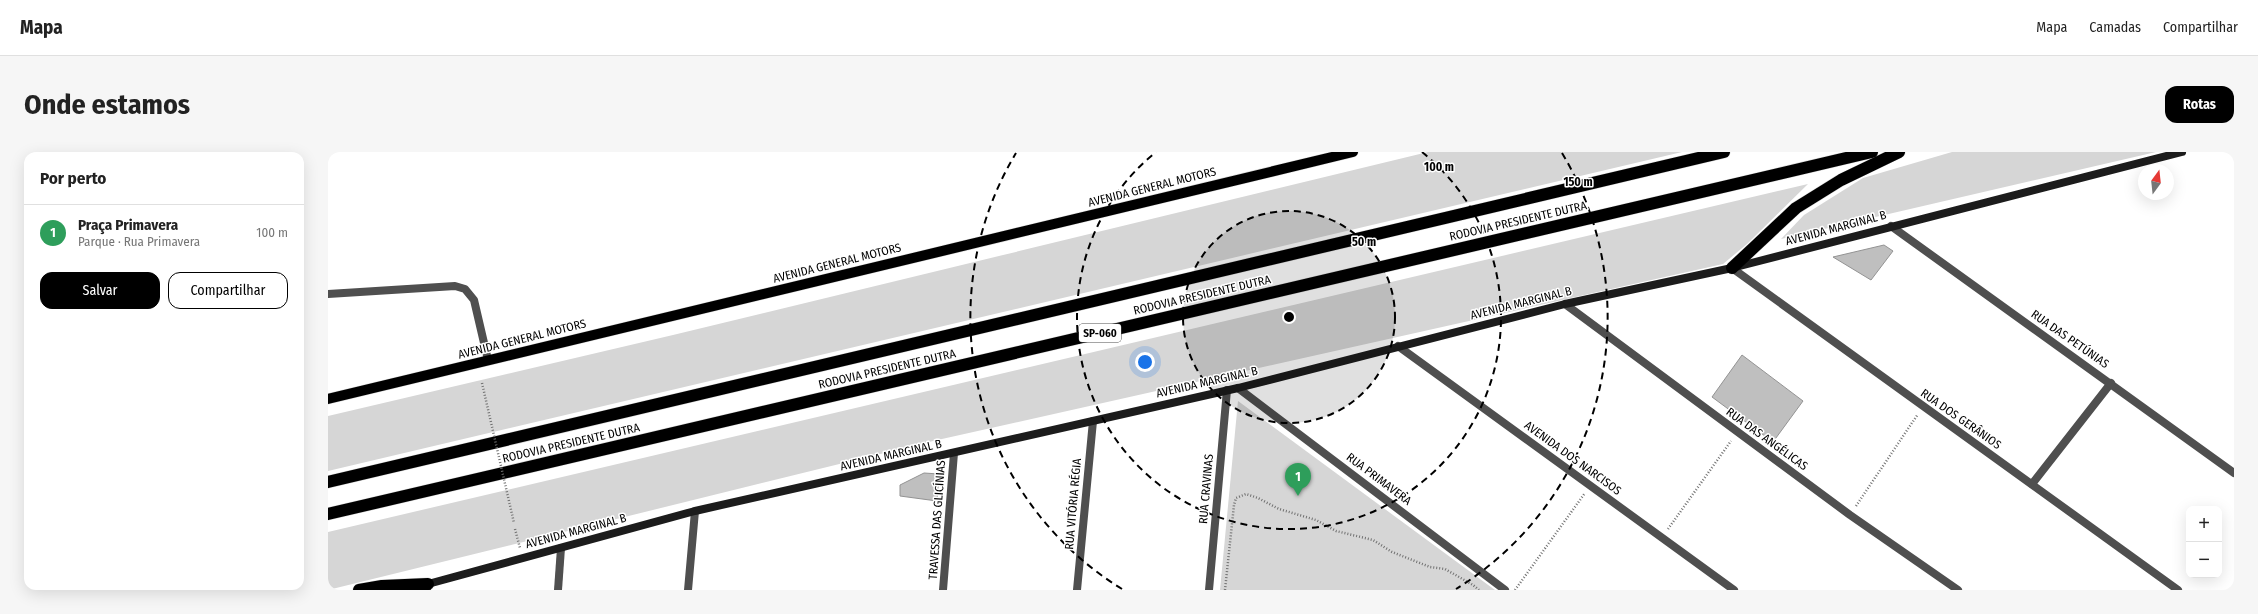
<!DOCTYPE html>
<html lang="pt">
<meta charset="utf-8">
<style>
body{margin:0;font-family:"Fira Sans Condensed",sans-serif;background:#f6f6f6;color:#222}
.controls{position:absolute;right:12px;bottom:12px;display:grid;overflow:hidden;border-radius:8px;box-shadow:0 4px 16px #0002}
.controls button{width:36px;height:36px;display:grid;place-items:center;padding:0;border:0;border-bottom:1px solid #e0e0e0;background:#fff;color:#222;font:20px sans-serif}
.compass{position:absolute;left:1810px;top:12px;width:36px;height:36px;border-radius:50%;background:#fff;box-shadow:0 4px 16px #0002;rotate:15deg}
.you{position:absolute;left:817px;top:210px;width:14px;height:14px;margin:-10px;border:3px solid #fff;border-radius:50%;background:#1a73e8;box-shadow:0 0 0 6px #1a73e833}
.badge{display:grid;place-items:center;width:26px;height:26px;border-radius:50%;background:#000;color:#fff;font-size:13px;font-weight:700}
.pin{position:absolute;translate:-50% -33px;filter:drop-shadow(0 1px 2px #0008)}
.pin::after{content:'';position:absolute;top:21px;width:14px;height:12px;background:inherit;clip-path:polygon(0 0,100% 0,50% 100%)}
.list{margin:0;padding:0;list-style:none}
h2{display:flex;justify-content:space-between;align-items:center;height:52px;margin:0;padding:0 16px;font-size:17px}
h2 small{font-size:13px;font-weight:400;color:#767676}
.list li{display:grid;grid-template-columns:26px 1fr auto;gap:12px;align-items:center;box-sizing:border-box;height:56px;padding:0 16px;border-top:1px solid #e0e0e0}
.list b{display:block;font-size:15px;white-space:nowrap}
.list p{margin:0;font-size:13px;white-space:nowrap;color:#767676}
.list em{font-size:13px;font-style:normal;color:#767676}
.actions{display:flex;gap:8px;padding:12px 16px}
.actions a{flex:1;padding:9px 0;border:1px solid #000;border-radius:12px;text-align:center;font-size:14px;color:#000}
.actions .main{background:#000;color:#fff}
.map{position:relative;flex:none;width:1906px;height:438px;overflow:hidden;border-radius:12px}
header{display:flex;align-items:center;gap:24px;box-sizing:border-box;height:56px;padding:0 20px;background:#fff;border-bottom:1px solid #e0e0e0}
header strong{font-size:19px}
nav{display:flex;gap:22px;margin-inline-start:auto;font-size:14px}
.intro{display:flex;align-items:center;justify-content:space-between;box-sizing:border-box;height:96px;padding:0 24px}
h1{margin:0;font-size:28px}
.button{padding:10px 18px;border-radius:12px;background:#000;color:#fff;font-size:14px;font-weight:700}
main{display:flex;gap:24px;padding:0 24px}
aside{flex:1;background:#fff;border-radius:12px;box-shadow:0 4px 16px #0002}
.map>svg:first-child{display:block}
.green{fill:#d6d6d6}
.building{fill:#bfbfbf;stroke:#939393}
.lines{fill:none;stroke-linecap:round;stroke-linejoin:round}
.primary-casing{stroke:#dbdbdb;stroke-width:11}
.highway-casing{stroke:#dbdbdb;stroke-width:13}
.path{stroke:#717171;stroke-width:2.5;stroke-dasharray:1 2;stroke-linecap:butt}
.lane{stroke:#4f4f4f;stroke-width:8}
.street{stroke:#4f4f4f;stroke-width:8}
.secondary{stroke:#1c1c1c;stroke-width:8}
.primary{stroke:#000;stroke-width:10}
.highway{stroke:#000;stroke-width:12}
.path-bridge{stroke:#717171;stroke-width:2.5;stroke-dasharray:1 2;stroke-linecap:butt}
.ring{fill:none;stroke:#000;stroke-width:2;stroke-dasharray:7 5}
.labels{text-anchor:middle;stroke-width:3;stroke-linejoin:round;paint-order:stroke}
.shield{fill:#fff;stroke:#4c4c4c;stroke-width:1}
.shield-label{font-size:11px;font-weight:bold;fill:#000}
.street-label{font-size:12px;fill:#000;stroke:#fff}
.centre{fill:#000;stroke:#fff;stroke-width:2}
.ring-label{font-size:12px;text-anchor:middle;font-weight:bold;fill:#000;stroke:#fff;stroke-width:3;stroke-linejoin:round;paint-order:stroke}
</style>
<header>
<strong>Mapa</strong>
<nav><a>Mapa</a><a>Camadas</a><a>Compartilhar</a></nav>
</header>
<div class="intro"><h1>Onde estamos</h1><a class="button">Rotas</a></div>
<main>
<aside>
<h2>Por perto<small></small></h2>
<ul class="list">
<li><span class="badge" style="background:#2e9e5b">1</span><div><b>Praça Primavera</b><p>Parque · Rua Primavera</p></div><em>100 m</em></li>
</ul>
<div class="actions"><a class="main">Salvar</a><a>Compartilhar</a></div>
</aside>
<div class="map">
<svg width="1906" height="438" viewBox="0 0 1906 438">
<rect width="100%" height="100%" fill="#fff"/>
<!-- green -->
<g class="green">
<path d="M1100,0H1354L0,319V264L345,183Z"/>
<path d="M1624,0H1828L1453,87L1476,63L1535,26Z"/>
<path d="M1480,32L1419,92L1395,112L605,289L0,438V380Z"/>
<path d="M910,249L1167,438H892Z"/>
</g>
<!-- building -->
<g class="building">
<path d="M1556,93L1565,99L1543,128L1505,105Z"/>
<path d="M1414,203L1475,249L1445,290L1384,245Z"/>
<path d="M596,321L611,322L609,349L572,344V333Z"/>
</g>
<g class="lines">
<!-- primary casing -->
<g class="primary-casing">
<path id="primary" d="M0,247L1025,0"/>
</g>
<!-- highway casing -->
<g class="highway-casing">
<g id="highway">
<path d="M1404,116L1468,56L1513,28L1571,0"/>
<path d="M0,330L1396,0"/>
<path d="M0,362L1544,0"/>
<path d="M31,438L54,434L100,432"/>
</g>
</g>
<!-- path -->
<g class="path">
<path d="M1528,354L1590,262"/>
<path d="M187,377L192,396"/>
<path d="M1340,377L1403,289"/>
<path d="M897,438L906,353L908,346L918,342L930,346L951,357L988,368L1008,379L1045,388L1064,400L1102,415L1117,417L1145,433L1151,438"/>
<path d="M1187,438L1257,341"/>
</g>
<!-- lane -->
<g class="lane">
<path d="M0,142L127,134L137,137L146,148L160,208"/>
<path d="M1704,332L1783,231"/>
</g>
<!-- street -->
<g class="street">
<path d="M1563,74L1906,321"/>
<path d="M1404,116L1850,438"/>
<path d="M1237,152L1522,363L1630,438"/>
<path d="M1070,194L1406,438"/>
<path d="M910,236L1177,438"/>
<path d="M230,438L233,396"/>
<path d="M360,438L367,359"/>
<path d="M615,438L626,301"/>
<path d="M749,438L765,269"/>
<path d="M881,438L899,238"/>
</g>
<!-- secondary -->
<path class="secondary" d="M99,436L100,432L367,359L910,236L1237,152L1404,116L1854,0"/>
<!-- primary -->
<use href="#primary" class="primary"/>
<!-- highway -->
<use href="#highway" class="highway"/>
<!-- path-bridge -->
<path class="path-bridge" d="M154,231L186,371"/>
</g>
<!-- distance rings -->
<circle cx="961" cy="165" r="106" fill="#000" fill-opacity=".12"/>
<g class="ring">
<circle cx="961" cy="165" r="106"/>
<path d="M1094 0A212 212 0 1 1 828 0"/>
<path d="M794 437A319 319 0 0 1 688 1M1234 1A319 319 0 0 1 1128 437"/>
</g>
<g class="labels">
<!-- shield labels -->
<rect class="shield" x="751" y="172" width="42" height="18" rx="3"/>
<g class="shield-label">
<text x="772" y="185">SP-060</text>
</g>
<!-- street labels -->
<g class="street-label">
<text transform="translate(824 35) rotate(-14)" y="4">AVENIDA GENERAL MOTORS</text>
<text transform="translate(1190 69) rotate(-13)" y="4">RODOVIA PRESIDENTE DUTRA</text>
<text transform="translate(1508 76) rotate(-15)" y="4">AVENIDA MARGINAL B</text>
<text transform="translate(509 111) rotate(-14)" y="4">AVENIDA GENERAL MOTORS</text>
<text transform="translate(874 143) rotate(-13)" y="4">RODOVIA PRESIDENTE DUTRA</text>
<text transform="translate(1193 151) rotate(-14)" y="4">AVENIDA MARGINAL B</text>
<text transform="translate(194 187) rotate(-14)" y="4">AVENIDA GENERAL MOTORS</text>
<text transform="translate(1742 187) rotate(35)" y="4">RUA DAS PETÚNIAS</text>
<text transform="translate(559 217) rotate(-13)" y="4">RODOVIA PRESIDENTE DUTRA</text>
<text transform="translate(879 230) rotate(-13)" y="4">AVENIDA MARGINAL B</text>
<text transform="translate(1633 267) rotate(35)" y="4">RUA DOS GERÂNIOS</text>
<text transform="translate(1439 287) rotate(36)" y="4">RUA DAS ANGÉLICAS</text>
<text transform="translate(243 291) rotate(-13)" y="4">RODOVIA PRESIDENTE DUTRA</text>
<text transform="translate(563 303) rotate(-13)" y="4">AVENIDA MARGINAL B</text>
<text transform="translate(1245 306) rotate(36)" y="4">AVENIDA DOS NARCISOS</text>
<text transform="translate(1051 327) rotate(37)" y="4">RUA PRIMAVERA</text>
<text transform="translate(878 337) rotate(-85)" y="4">RUA CRAVINAS</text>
<text transform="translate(745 352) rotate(-85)" y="4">RUA VITÓRIA RÉGIA</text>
<text transform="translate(609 368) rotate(-86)" y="4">TRAVESSA DAS GLICÍNIAS</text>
<text transform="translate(248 379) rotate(-15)" y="4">AVENIDA MARGINAL B</text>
</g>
</g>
<circle cx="961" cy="165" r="6" class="centre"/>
<g class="ring-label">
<text x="1111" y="19">100 m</text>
<text x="1250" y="34">150 m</text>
<text x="1036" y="94">50 m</text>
</g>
</svg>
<div class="controls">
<button>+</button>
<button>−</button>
</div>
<svg class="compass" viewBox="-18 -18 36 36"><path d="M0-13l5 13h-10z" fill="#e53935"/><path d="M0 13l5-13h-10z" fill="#767676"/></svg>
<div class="you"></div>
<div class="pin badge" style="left:970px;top:344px;background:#2e9e5b">1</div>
</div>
</main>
